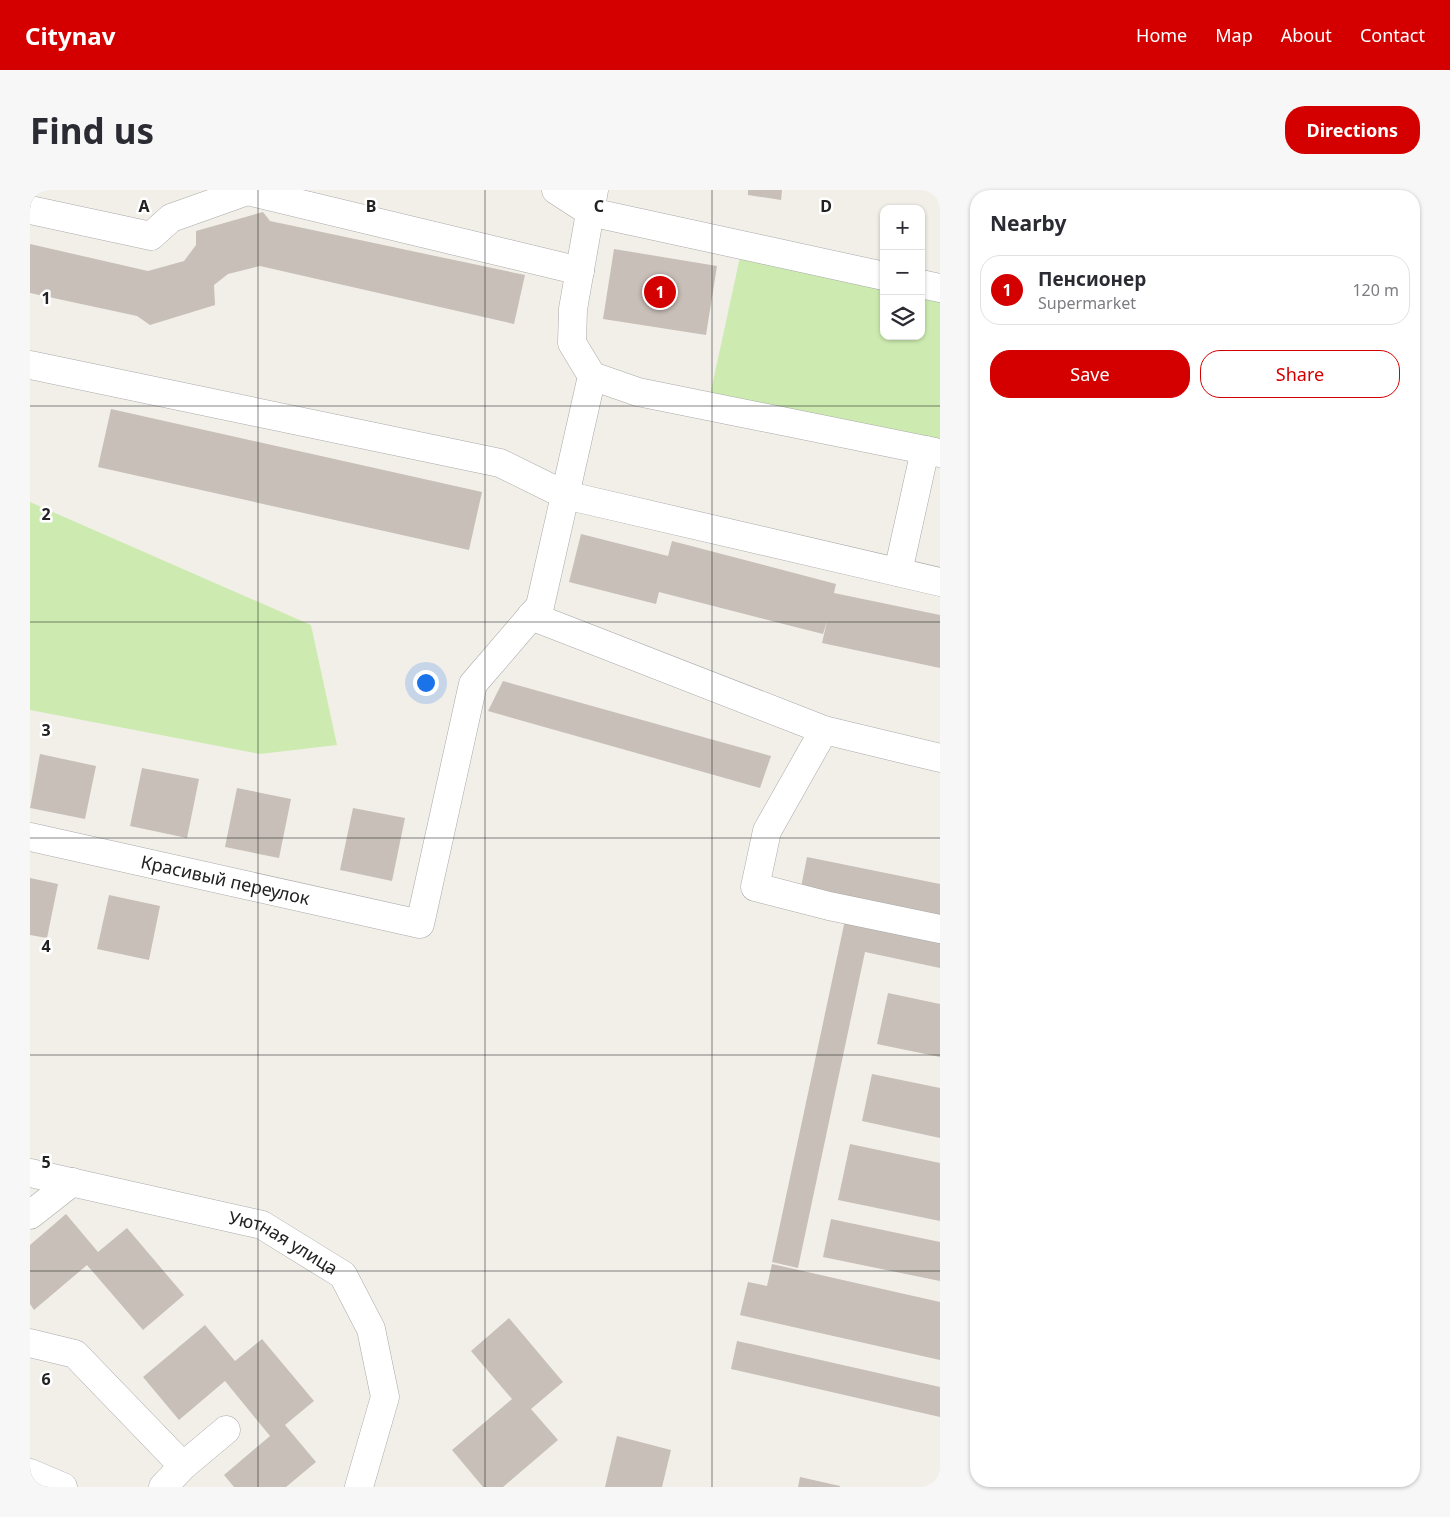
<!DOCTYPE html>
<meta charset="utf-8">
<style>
body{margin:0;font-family:"Noto Sans",sans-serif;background:#f7f7f7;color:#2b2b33}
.controls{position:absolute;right:15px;top:15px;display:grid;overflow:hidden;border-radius:10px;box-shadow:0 1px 4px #0004}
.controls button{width:45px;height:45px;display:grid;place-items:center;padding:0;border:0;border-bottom:1px solid #e1e1e2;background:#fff;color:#2b2b33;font:25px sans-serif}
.you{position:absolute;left:395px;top:492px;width:18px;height:18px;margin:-12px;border:4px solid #fff;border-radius:50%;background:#1a73e8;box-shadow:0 0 0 8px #1a73e833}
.badge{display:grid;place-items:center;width:32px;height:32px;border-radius:50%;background:#d40000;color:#fff;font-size:16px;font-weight:700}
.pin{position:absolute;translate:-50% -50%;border:2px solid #fff;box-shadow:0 1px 5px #0006}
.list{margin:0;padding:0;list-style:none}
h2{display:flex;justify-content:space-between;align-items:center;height:65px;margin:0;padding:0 20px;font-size:21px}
h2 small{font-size:16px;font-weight:400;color:#7c7c81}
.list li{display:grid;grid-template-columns:32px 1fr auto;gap:15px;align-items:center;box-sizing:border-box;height:70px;margin:0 10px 10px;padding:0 10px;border:1px solid #e1e1e2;border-radius:20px}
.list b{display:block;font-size:19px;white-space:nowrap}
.list p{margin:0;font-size:16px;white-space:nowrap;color:#7c7c81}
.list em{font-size:16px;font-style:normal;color:#7c7c81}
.actions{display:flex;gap:10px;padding:15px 20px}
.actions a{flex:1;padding:11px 0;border:1px solid #d40000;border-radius:20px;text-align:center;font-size:18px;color:#d40000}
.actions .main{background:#d40000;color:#fff}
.icon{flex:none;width:28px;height:28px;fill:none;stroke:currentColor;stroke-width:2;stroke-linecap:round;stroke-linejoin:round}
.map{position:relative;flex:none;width:910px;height:1297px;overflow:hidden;border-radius:20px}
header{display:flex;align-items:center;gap:30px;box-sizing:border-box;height:70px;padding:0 25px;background:#d40000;color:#fff}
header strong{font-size:24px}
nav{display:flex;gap:28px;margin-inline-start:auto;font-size:18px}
.intro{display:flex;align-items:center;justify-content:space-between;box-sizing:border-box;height:120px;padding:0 30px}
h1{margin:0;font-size:35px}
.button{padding:12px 22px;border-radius:20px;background:#d40000;color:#fff;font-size:18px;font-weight:700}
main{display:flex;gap:30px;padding:0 30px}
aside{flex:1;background:#fff;border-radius:20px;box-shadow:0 1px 4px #0004}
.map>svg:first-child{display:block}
.grass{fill:#cdebb0}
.building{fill:#c7bfb8}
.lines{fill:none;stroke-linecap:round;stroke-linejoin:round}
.minor-casing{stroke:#a9a9a9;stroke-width:29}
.minor{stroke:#fff;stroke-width:28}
.grid{fill:none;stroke:#222;stroke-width:1;stroke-opacity:0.55}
.labels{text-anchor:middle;stroke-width:5;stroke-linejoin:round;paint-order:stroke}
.street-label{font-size:18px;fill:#222;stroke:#fff}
.grid-label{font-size:16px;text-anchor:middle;font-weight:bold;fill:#222;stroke:#fff;stroke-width:5;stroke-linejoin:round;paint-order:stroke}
</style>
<header>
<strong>Citynav</strong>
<nav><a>Home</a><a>Map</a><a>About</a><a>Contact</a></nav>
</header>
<div class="intro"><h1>Find us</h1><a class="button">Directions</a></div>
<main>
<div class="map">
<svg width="910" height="1297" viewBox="0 0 910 1297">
<rect width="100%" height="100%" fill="#f2efe9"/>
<!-- grass -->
<g class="grass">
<path d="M710,67L854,97V146H891V104L910,108V251L679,210Z"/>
<path d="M0,312L281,435L307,555L230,564L0,520Z"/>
</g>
<!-- building -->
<g class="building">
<path d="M718,0H752L751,10L718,5Z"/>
<path d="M233,22L240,31L495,85L484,134L230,76L198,84L184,95L185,115L120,135L107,126L0,103V54L118,81L154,71L166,55V41Z"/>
<path d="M584,59L687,76L676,145L573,129Z"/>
<path d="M81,219L452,302L439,360L68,277Z"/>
<path d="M551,344L638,366L642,351L806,394L804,403L910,425V478L792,453L797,431L793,444L629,402L626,414L539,392Z"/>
<path d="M473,491L741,566L730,598L458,521Z"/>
<path d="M10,564L66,576L55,629L0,618Z"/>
<path d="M112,578L169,589L157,648L100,636Z"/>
<path d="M207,598L261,609L249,668L195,657Z"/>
<path d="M323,618L375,628L362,691L310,680Z"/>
<path d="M777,667L910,694V725L771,697Z"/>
<path d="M0,688L28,694L17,748L0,745Z"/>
<path d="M79,705L130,716L119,770L67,759Z"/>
<path d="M815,730L910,750V778L835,762L768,1078L742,1072Z"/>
<path d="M858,803L910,814V867L847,854Z"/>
<path d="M842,884L910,898V948L832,931Z"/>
<path d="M820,954L910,973V1031L808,1010Z"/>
<path d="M36,1024L68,1062L97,1038L154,1105L113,1140L57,1075L4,1120L0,1114V1055Z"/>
<path d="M801,1029L910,1052V1091L793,1067Z"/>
<path d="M742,1074L910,1112V1170L710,1125L718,1092L737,1096Z"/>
<path d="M479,1128L533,1192L501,1219L528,1250L473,1297H453L422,1260L482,1209L441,1161Z"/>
<path d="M175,1135L205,1171L232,1149L284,1211L255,1235L286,1272L256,1297H204L194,1285L240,1246L195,1191L149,1230L113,1187Z"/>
<path d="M707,1151L910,1197V1227L701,1179Z"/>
<path d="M587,1246L641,1260L632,1297H575Z"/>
<path d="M770,1287L810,1296V1297H768Z"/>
</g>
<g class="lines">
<!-- minor casing -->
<g class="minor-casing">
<g id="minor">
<path d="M526,0L560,22L854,86"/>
<path d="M564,0L543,119L542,153L562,186L608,202L910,263"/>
<path d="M0,20L121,46L141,28L217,1L550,81"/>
<path d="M891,94L910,98"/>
<path d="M0,175L470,273L535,305L910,392"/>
<path d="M868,382L895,260"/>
<path d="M501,426L794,540"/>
<path d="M910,568L794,540L737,641L725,697L799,716L910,739"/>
<path id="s1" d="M0,647L390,734L443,494L510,416L562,186"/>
<path id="s2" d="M0,983L232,1035L313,1085L341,1139L355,1207L329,1297"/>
<path d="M0,1025L42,992"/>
<path d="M0,1153L45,1164L153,1276"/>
<path d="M0,1283L33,1297"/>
<path d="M133,1297L153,1276L196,1240"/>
</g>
</g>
<!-- minor -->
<use href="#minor" class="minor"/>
</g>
<!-- grid -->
<path class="grid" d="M228,0V1297M455,0V1297M682,0V1297M0,216H910M0,432H910M0,648H910M0,865H910M0,1081H910"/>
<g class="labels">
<!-- street labels -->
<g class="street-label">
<text dy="6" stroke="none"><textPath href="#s1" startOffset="200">Красивый переулок</textPath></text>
<text dy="6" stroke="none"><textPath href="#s2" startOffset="264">Уютная улица</textPath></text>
</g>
</g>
<g class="grid-label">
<text x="114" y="22">A</text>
<text x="341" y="22">B</text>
<text x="569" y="22">C</text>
<text x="796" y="22">D</text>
<text x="16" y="114">1</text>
<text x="16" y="330">2</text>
<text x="16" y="546">3</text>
<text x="16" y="762">4</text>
<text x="16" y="978">5</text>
<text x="16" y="1195">6</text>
</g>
</svg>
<div class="controls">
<button>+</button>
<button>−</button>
<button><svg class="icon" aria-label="layers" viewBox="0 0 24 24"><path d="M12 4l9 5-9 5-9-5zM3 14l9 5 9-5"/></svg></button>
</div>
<div class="you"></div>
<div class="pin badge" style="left:630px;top:102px">1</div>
</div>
<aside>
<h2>Nearby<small></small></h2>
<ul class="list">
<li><span class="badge">1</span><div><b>Пенсионер</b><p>Supermarket</p></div><em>120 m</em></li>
</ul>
<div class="actions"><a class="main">Save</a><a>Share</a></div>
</aside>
</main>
